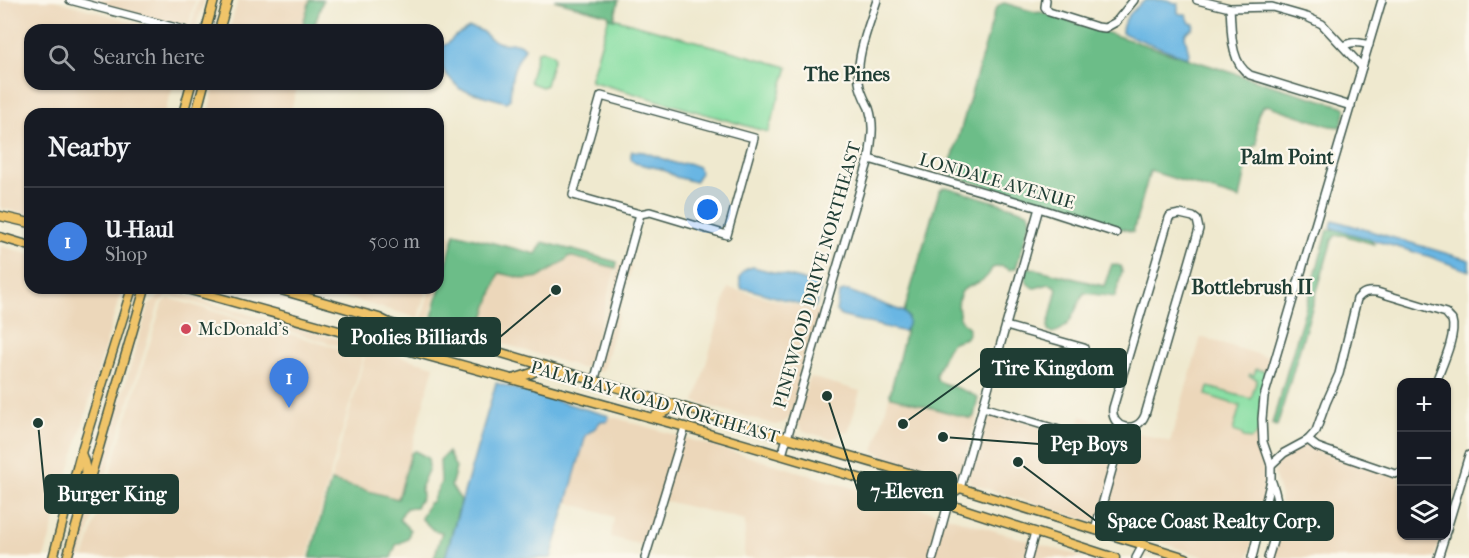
<!DOCTYPE html>
<meta charset="utf-8">
<style>
body{margin:0;font-family:"IM FELL French Canon",serif;background:#20242c;color:#f1f3f6}
.controls{position:absolute;right:18px;bottom:18px;display:grid;overflow:hidden;border-radius:12px;box-shadow:0 2px 4px #0004}
.controls button{width:54px;height:54px;display:grid;place-items:center;padding:0;border:0;border-bottom:2px solid #363941;background:#171b24;color:#f1f3f6;font:30px sans-serif}
.you{position:absolute;left:708px;top:210px;width:21px;height:21px;margin:-15px;border:4px solid #fff;border-radius:50%;background:#1a73e8;box-shadow:0 0 0 9px #1a73e833}
.badge{display:grid;place-items:center;width:39px;height:39px;border-radius:50%;background:#1a73e8;color:#fff;font-size:20px;font-weight:700}
.pin{position:absolute;translate:-50% -50px;filter:drop-shadow(0 2px 3px #0008)}
.pin::after{content:'';position:absolute;top:32px;width:21px;height:18px;background:inherit;clip-path:polygon(0 0,100% 0,50% 100%)}
.list{margin:0;padding:0;list-style:none}
h2{display:flex;justify-content:space-between;align-items:center;height:78px;margin:0;padding:0 24px;font-size:26px}
h2 small{font-size:20px;font-weight:400;color:#9ea1a6}
.list li{display:grid;grid-template-columns:39px 1fr auto;gap:18px;align-items:center;box-sizing:border-box;height:108px;padding:0 24px;border-top:2px solid #363941}
.list b{display:block;font-size:22px;white-space:nowrap}
.list p{margin:0;font-size:20px;white-space:nowrap;color:#9ea1a6}
.list em{font-size:20px;font-style:normal;color:#9ea1a6}
.icon{flex:none;width:33px;height:33px;fill:none;stroke:currentColor;stroke-width:2;stroke-linecap:round;stroke-linejoin:round}
.map{position:relative;flex:none;width:1469px;height:558px;overflow:hidden}
.search{position:absolute;background:#171b24;box-shadow:0 2px 4px #0004;left:24px;top:24px;width:420px;height:66px;display:flex;align-items:center;gap:15px;box-sizing:border-box;padding:0 21px;border-radius:18px;color:#9ea1a6;font-size:22px}
.panel{position:absolute;background:#171b24;box-shadow:0 2px 4px #0004;left:24px;top:108px;width:420px;height:186px;border-radius:18px}
.map>svg:first-child{display:block}
.built{fill:#ecd7ba}
.green{fill:#86dea2;stroke:#528e6b;stroke-width:1.5}
.forest{fill:#6cbd88;stroke:#467d5e;stroke-width:1.5}
.water{fill:#69b6e3;stroke:#447a8c;stroke-width:1.5}
.lines{fill:none;stroke-linecap:round;stroke-linejoin:round}
.minor-casing{stroke:#3e574b;stroke-width:10}
.major-casing{stroke:#3e574b;stroke-width:11}
.minor{stroke:#fff;stroke-width:7}
.major{stroke:#f0c469;stroke-width:8}
.poi-dot{fill:#d1495b;stroke:#fbf7ec;stroke-width:2}
.labels{text-anchor:middle;stroke-width:4.5;stroke-linejoin:round;paint-order:stroke}
.street-label{font-size:18px;fill:#1f3d34;stroke:#fbf7ec}
.poi-label{font-size:18px;fill:#1f3d34;stroke:#fbf7ec;text-anchor:start}
.neighbourhood-label{font-size:20px;font-weight:bold;fill:#1f3d34;stroke:#fbf7ec}
.leader{fill:none;stroke:#1f3d34;stroke-width:2}
.callout-dot{fill:#1f3d34;stroke:#fbf7ec;stroke-width:2}
.callout{fill:#1f3d34;stroke:#1f3d34;stroke-width:2}
.callout-label{font-size:20px;text-anchor:middle;font-weight:bold;fill:#fff}
</style>
<div class="map">
<svg width="1469" height="558" viewBox="0 0 1469 558">
<rect width="100%" height="100%" fill="#fbf7ec"/>
<filter id="ink" filterUnits="userSpaceOnUse"><feTurbulence type="fractalNoise" baseFrequency=".0167" numOctaves="2"/><feDisplacementMap in="SourceGraphic" scale="12" xChannelSelector="R" yChannelSelector="G"/><feConvolveMatrix kernelMatrix="1 2 1 2 8 2 1 2 1" color-interpolation-filters="sRGB"/></filter>
<filter id="wash" filterUnits="userSpaceOnUse"><feTurbulence type="fractalNoise" baseFrequency=".008" numOctaves="4" result="noise"/><feDisplacementMap in="SourceGraphic" scale="24" xChannelSelector="R" yChannelSelector="G"/><feGaussianBlur stdDeviation="1.35" result="paint"/><feColorMatrix in="noise" values="0 0 0 0 0 0 0 0 0 0 0 0 0 0 0 0 0 1.4 0 .05"/><feComposite in="paint" operator="in"/></filter>
<g filter="url(#wash)">
<rect width="100%" height="100%" fill="#efe9cf"/>
<!-- built -->
<g class="built">
<path d="M0,0H54L160,30H30V84H174L164,114H30V215L0,208Z"/>
<path d="M83,0H195L188,28Z"/>
<path d="M198,0H205L195,30H190Z"/>
<path d="M238,0H310L302,27L312,29L315,24L314,30H229Z"/>
<path d="M215,84H298L290,114H210L211,100Z"/>
<path d="M444,235H452L438,286V258Z"/>
<path d="M0,246L30,254V288H122L44,558H0Z"/>
<path d="M569,256L616,268L589,364L584,368H580L573,365L478,336L499,273L526,279L556,265L566,260Z"/>
<path d="M623,264L632,266L602,372L588,368L592,364L619,266Z"/>
<path d="M337,288H427L418,318L337,295Z"/>
<path d="M430,288H437L428,323L419,321L422,318Z"/>
<path d="M728,288L823,312L790,417L785,422L780,424L776,425L695,402Z"/>
<path d="M166,291L434,366L398,499L331,481L365,356V354L169,295L159,303L81,558H73L149,305Z"/>
<path d="M169,298L363,356L307,558H84L162,304Z"/>
<path d="M1201,337L1274,359L1258,417V433L1267,459L1269,475L1268,487L1248,558H1208L1157,541L1152,536L1142,534L1137,535L1118,530L972,484L970,482L968,477L969,471L984,415L986,413L990,411L1052,430L1057,434H1061L1065,431V425L1078,427L1081,416L1170,442Z"/>
<path d="M810,377L860,391L848,433L841,431L839,436L831,439L807,432L802,430L799,425L797,421L798,415Z"/>
<path d="M890,394L892,397L971,419L974,416L976,418L961,473L952,478L890,459L874,451Z"/>
<path d="M609,416L720,448L1086,558H744L745,520L661,500L646,546L611,537L614,517L567,502L586,435L595,428L601,421H607Z"/>
<path d="M1306,444L1319,452L1400,478L1398,482L1402,483V536H1441L1434,558H1272L1280,525L1281,509L1280,493L1274,474L1275,466L1282,456Z"/>
</g>
<!-- green -->
<g class="green">
<path d="M609,17L788,67L768,132L590,81Z"/>
<path d="M541,50L552,54L554,57L546,85L542,87L531,83L530,80L537,52Z"/>
<path d="M1256,369L1264,371L1269,377L1261,404L1259,431L1255,436L1251,439L1243,438L1242,434L1233,431L1240,406L1206,395L1208,387L1251,399L1257,379L1249,376L1250,374L1254,375Z"/>
</g>
<!-- forest -->
<g class="forest">
<path d="M310,0H323L315,24L312,29L302,27Z"/>
<path d="M554,0H619L614,19L609,17V15Z"/>
<path d="M1004,3L1038,13L1039,12L1045,13L1277,87L1342,106L1345,108L1346,110L1341,127L1330,126L1267,105C1253,109 1257,133 1257,144L1250,149L1240,199L1150,171L1133,232L953,176L950,174C948,166 951,160 954,153L995,11L999,5Z"/>
<path d="M946,187L1025,211L1029,213L1031,220L1016,268L1010,270L1002,266L992,268C983,290 962,280 959,299C957,306 959,313 960,319L969,328C967,345 960,336 952,343C946,347 939,368 936,375L938,381C950,387 969,390 978,398L974,416L971,419L891,397L890,394L908,322V317L904,312L939,192L943,188Z"/>
<path d="M1335,229L1370,239L1374,244L1343,235H1336L1332,240L1277,426L1272,424L1328,230Z"/>
<path d="M455,233L536,254L543,242L617,262L616,268L569,256L566,260L540,277L526,279L499,273L480,330L432,317Z"/>
<path d="M1112,264L1121,266L1122,272L1115,297L1084,293C1075,308 1072,329 1052,333L1048,330V326L1057,289L1055,286L1049,284L1035,288C1025,285 1023,277 1027,267L1104,286Z"/>
<path d="M415,451L428,458L429,468L421,486L422,497L416,507L406,508L399,519L410,530L408,539L396,545L391,558H310L331,481L398,499L411,453Z"/>
<path d="M448,452L456,468L451,486L461,500L445,558H434L442,532L433,530L421,518L429,503L432,502L441,482L440,460Z"/>
</g>
<!-- water -->
<g class="water">
<path d="M1146,0H1167L1178,4V13L1181,14H1186L1190,23L1194,24L1193,28L1186,33L1185,36L1189,53L1188,58L1122,33C1121,20 1136,7 1146,0Z"/>
<path d="M469,28C484,27 488,41 501,43C512,45 514,39 525,48C523,53 520,57 517,62C511,73 511,86 510,99L506,102L460,89L445,73L438,61V49L447,44L455,36Z"/>
<path d="M632,151L644,152L677,164L688,163L699,167L700,174L695,182L676,177L662,169L635,163L631,159V154Z"/>
<path d="M1333,220L1469,260V271L1428,256L1335,229L1331,227Z"/>
<path d="M753,267L796,278L819,285L820,293L815,307L803,305L748,289H742C737,279 741,269 753,267Z"/>
<path d="M844,291H849L904,312C909,318 910,325 904,331H901L841,316L836,311L839,295L841,292Z"/>
<path d="M496,383L609,416L607,422L601,421L595,428L586,435L551,558H445Z"/>
</g>
</g>
<g filter="url(#ink)">
<g class="lines">
<!-- minor casing -->
<g class="minor-casing">
<g id="minor">
<path d="M70,0L184,30"/>
<path d="M1046,0L1045,7L1049,12L1097,27L1105,28L1116,22L1134,0"/>
<path d="M1197,0L1230,8L1272,7L1307,17L1322,24L1362,67"/>
<path d="M1230,8C1232,30 1229,62 1250,75L1351,106"/>
<path d="M1343,46C1353,41 1358,42 1369,45"/>
<path d="M601,96L754,138L727,235L650,212L640,214L573,195Z"/>
<path d="M869,159L1039,208L1116,233"/>
<path d="M1180,214L1193,217L1197,220L1199,229L1145,415C1137,435 1110,429 1113,408L1169,218L1170,216Z"/>
<path d="M1006,326L1084,348"/>
<path d="M594,382L640,214"/>
<path d="M983,407L1059,430"/>
<path d="M782,455L869,159C871,142 875,126 869,108C865,100 860,91 859,82C856,55 869,26 877,0"/>
<path d="M1271,465L1284,453L1308,440"/>
<path d="M1402,472L1395,474L1328,451L1317,447L1308,440L1316,431L1326,403L1339,374L1357,299C1363,292 1367,291 1377,292L1446,313C1446,314 1451,319 1452,320C1457,335 1441,368 1436,382"/>
<path d="M960,488L1039,208"/>
<path d="M1095,530L1124,427"/>
<path d="M1446,532L1469,455"/>
<path d="M645,558L685,427"/>
<path d="M933,558L948,504"/>
<path d="M1028,558L1035,532"/>
<path d="M1136,558L1143,545"/>
<path d="M1252,558L1271,480V465L1263,442L1262,419L1264,397L1382,0"/>
<path d="M1268,558C1277,529 1283,512 1272,482"/>
<path d="M1438,558L1445,536"/>
</g>
</g>
<!-- major casing -->
<g class="major-casing">
<g id="major">
<path d="M206,30L214,0"/>
<path d="M219,30L228,0"/>
<path d="M183,114L191,84"/>
<path d="M196,114L204,84"/>
<path d="M0,216L30,223"/>
<path d="M0,237L30,246"/>
<path d="M183,288L685,427L954,506L1115,558"/>
<path d="M274,288L379,318L389,323L485,348L726,420L960,488L1186,558"/>
<path d="M362,337L371,329L389,323"/>
<path d="M513,379L532,373L543,366"/>
<path d="M653,417L677,406"/>
<path d="M81,453C85,463 87,470 84,481"/>
<path d="M934,500L954,492L960,488"/>
<path d="M53,558L81,453L132,288"/>
<path d="M67,558L145,288"/>
</g>
</g>
<!-- minor -->
<use href="#minor" class="minor"/>
<!-- major -->
<use href="#major" class="major"/>
</g>
</g>
<!-- markers -->
<circle class="poi-dot" cx="186" cy="329" r="6"/>
<g class="labels">
<!-- street labels -->
<g class="street-label">
<text transform="translate(997 181) rotate(16)" y="6">LONDALE AVENUE</text>
<text transform="translate(817 275) rotate(-74)" y="6">PINEWOOD DRIVE NORTHEAST</text>
<text transform="translate(655 402) rotate(16)" y="6">PALM BAY ROAD NORTHEAST</text>
</g>
<!-- poi labels -->
<g class="poi-label">
<text x="198" y="335">McDonald's</text>
</g>
<!-- neighbourhood labels -->
<g class="neighbourhood-label">
<text x="847" y="81">The Pines</text>
<text x="1287" y="164">Palm Point</text>
<text x="1252" y="294">Bottlebrush II</text>
</g>
</g>
<!-- callouts -->
<path class="leader" d="M556 290L500 337M903 424L981 368M943 437L1039 444M827 396L858 491M38 423L45 494M1018 462L1096 521"/>
<g class="callout-dot">
<circle cx="556" cy="290" r="6"/>
<circle cx="903" cy="424" r="6"/>
<circle cx="943" cy="437" r="6"/>
<circle cx="827" cy="396" r="6"/>
<circle cx="38" cy="423" r="6"/>
<circle cx="1018" cy="462" r="6"/>
</g>
<g class="callout">
<rect x="339" y="318" width="161" height="38" rx="6"/>
<rect x="981" y="349" width="145" height="38" rx="6"/>
<rect x="1039" y="425" width="101" height="38" rx="6"/>
<rect x="858" y="472" width="98" height="38" rx="6"/>
<rect x="45" y="475" width="133" height="38" rx="6"/>
<rect x="1096" y="502" width="237" height="38" rx="6"/>
</g>
<g class="callout-label">
<text x="419" y="344">Poolies Billiards</text>
<text x="1053" y="375">Tire Kingdom</text>
<text x="1089" y="451">Pep Boys</text>
<text x="907" y="498">7-Eleven</text>
<text x="112" y="501">Burger King</text>
<text x="1214" y="528">Space Coast Realty Corp.</text>
</g>
</svg>
<div class="controls">
<button>+</button>
<button>−</button>
<button><svg class="icon" aria-label="layers" viewBox="0 0 24 24"><path d="M12 4l9 5-9 5-9-5zM3 14l9 5 9-5"/></svg></button>
</div>
<div class="you"></div>
<div class="pin badge" style="left:289px;top:408px;background:#3f7fe0">1</div>
<div class="search"><svg class="icon" aria-label="search" viewBox="0 0 24 24"><circle cx="10" cy="10" r="6"/><path d="M15 15l6 6"/></svg>Search here</div>
<section class="panel">
<h2>Nearby<small></small></h2>
<ul class="list">
<li><span class="badge" style="background:#3f7fe0">1</span><div><b>U-Haul</b><p>Shop</p></div><em>500 m</em></li>
</ul>
</section>
</div>
